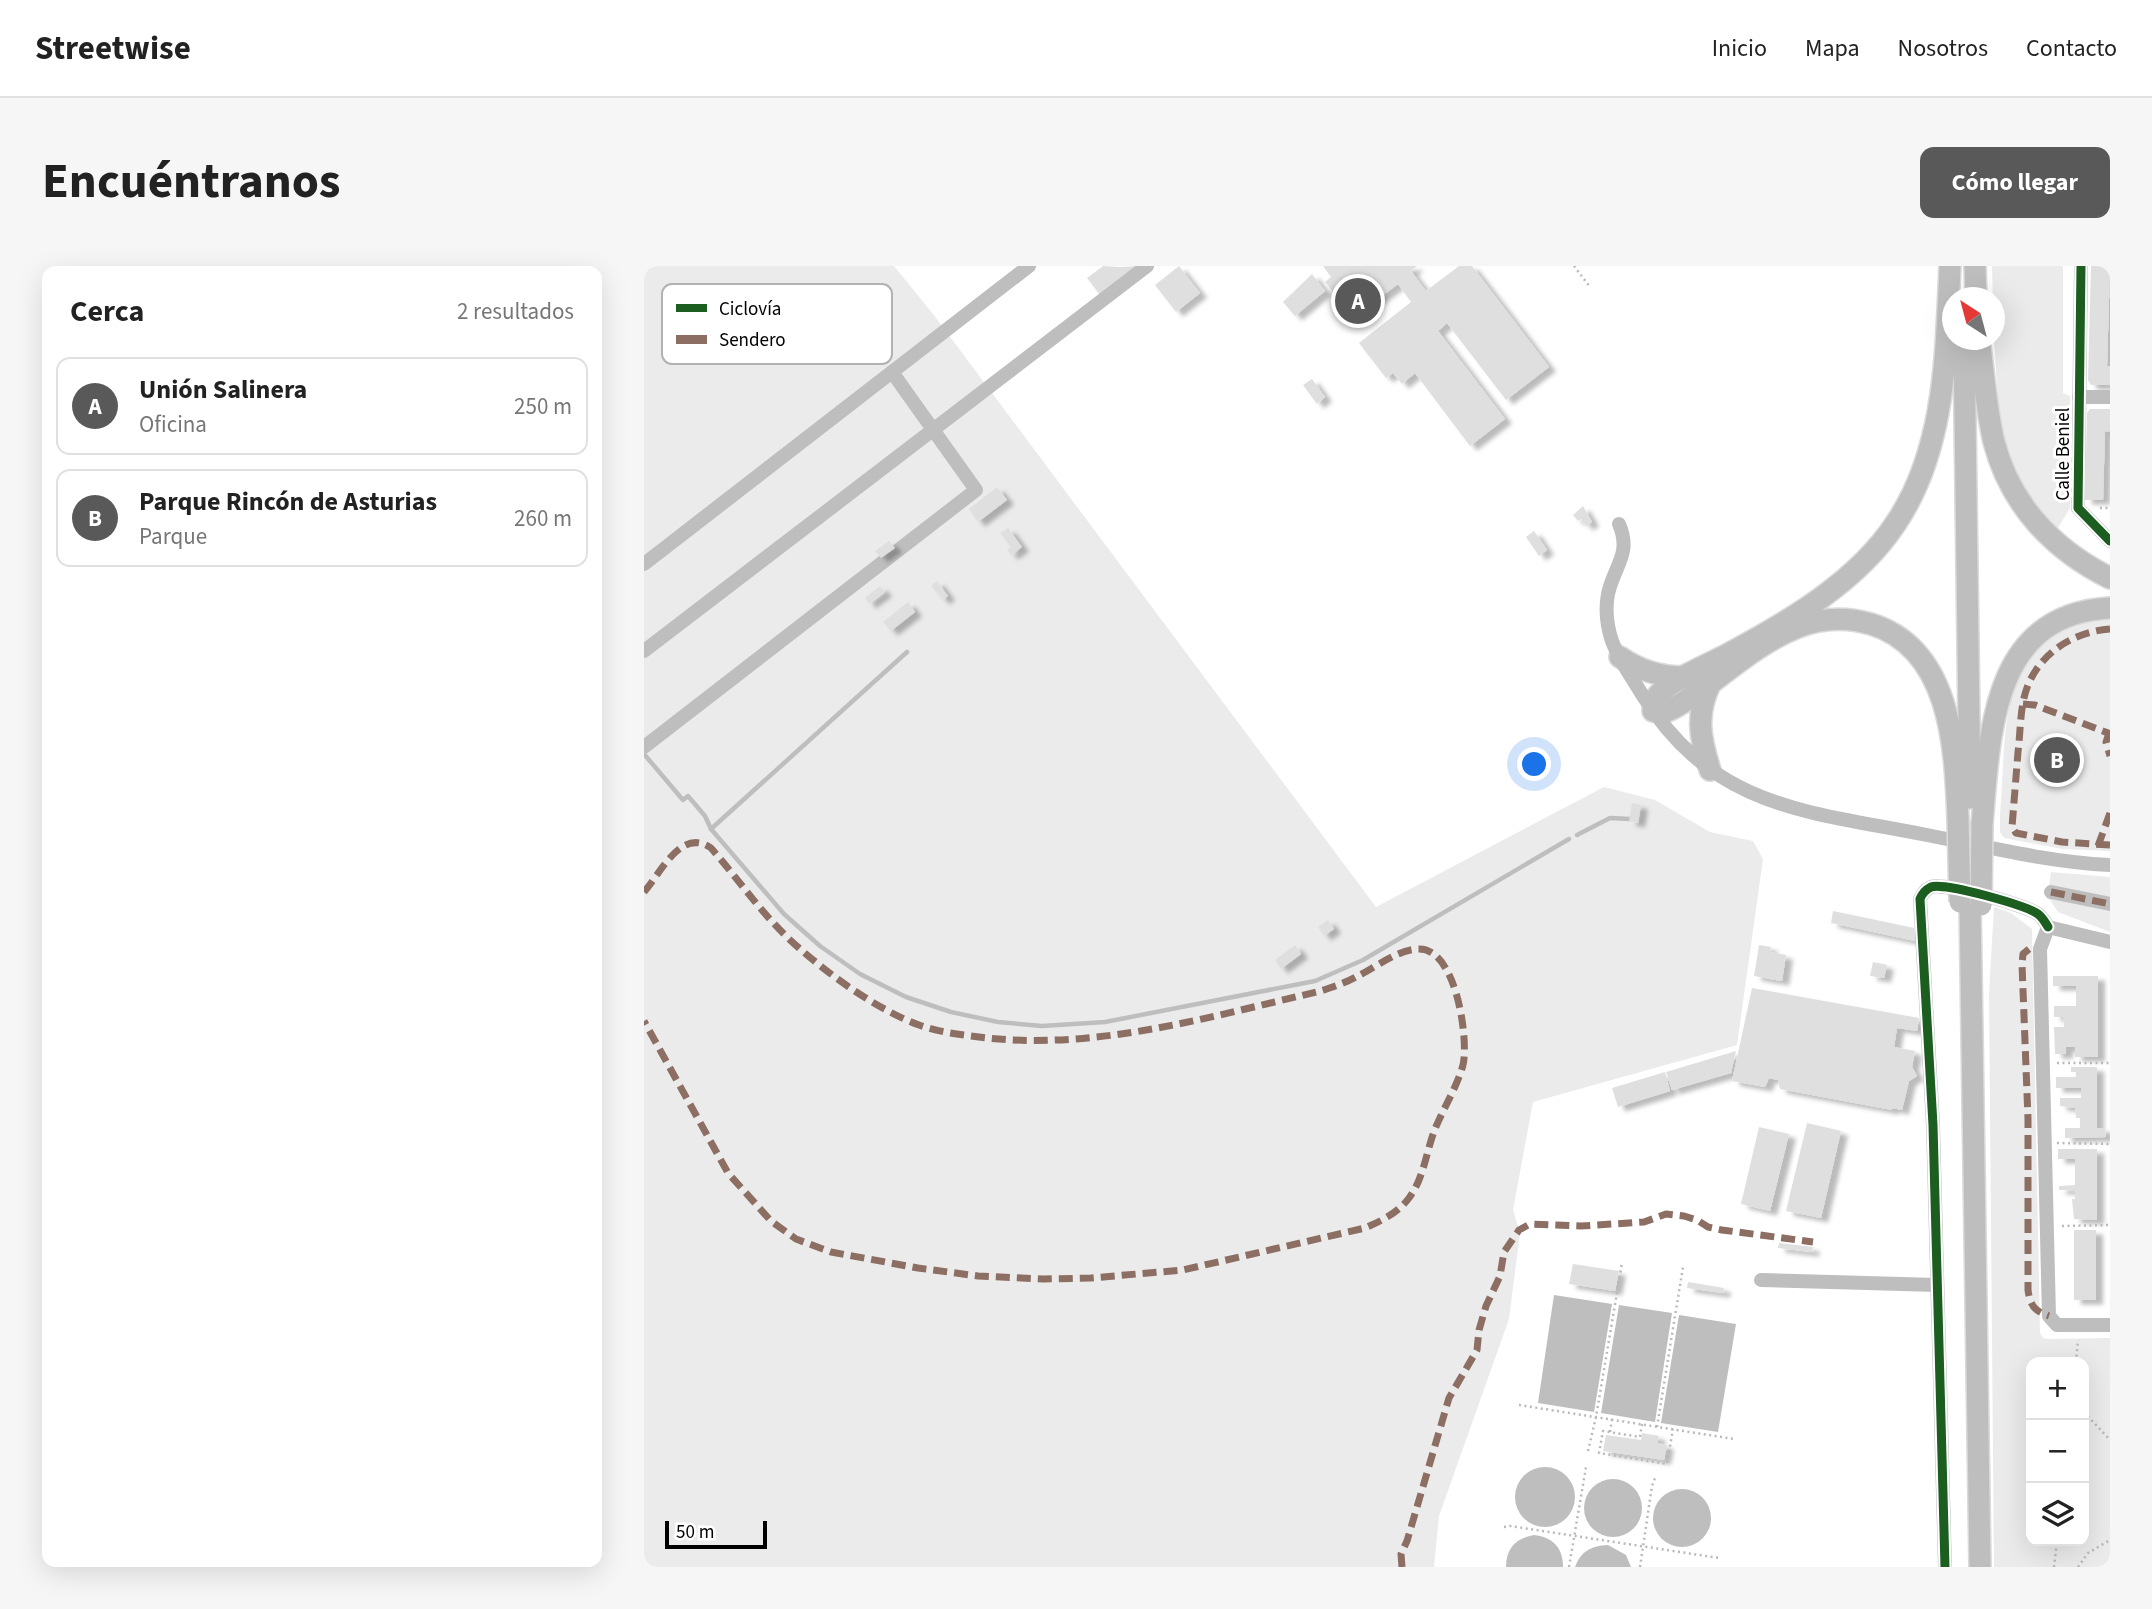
<!DOCTYPE html>
<html lang="es">
<meta charset="utf-8">
<style>
body{margin:0;font-family:"Source Sans 3",sans-serif;background:#f6f6f6;color:#222}
.controls{position:absolute;right:21px;bottom:21px;display:grid;overflow:hidden;border-radius:14px;box-shadow:0 7px 28px #0002}
.controls button{width:63px;height:63px;display:grid;place-items:center;padding:0;border:0;border-bottom:2px solid #e0e0e0;background:#fff;color:#222;font:35px sans-serif}
.compass{position:absolute;left:1298px;top:21px;width:63px;height:63px;border-radius:50%;background:#fff;box-shadow:0 7px 28px #0002;rotate:324deg}
.scale{position:absolute;left:21px;bottom:18px;width:102px;box-sizing:border-box;padding-left:7px;border:4px solid #000;border-top:0;font-size:19px;line-height:24px;white-space:nowrap;color:#000;-webkit-text-stroke:5px #fff;paint-order:stroke}
.you{position:absolute;left:891px;top:499px;width:24px;height:24px;margin:-18px;border:5px solid #fff;border-radius:50%;background:#1a73e8;box-shadow:0 0 0 10px #1a73e833}
.badge{display:grid;place-items:center;width:46px;height:46px;border-radius:50%;background:#595959;color:#fff;font-size:23px;font-weight:700}
.pin{position:absolute;translate:-50% -50%;border:4px solid #fff;box-shadow:0 2px 7px #0006}
.list{margin:0;padding:0;list-style:none}
h2{display:flex;justify-content:space-between;align-items:center;height:91px;margin:0;padding:0 28px;font-size:30px}
h2 small{font-size:23px;font-weight:400;color:#767676}
.list li{display:grid;grid-template-columns:46px 1fr auto;gap:21px;align-items:center;box-sizing:border-box;height:98px;margin:0 14px 14px;padding:0 14px;border:2px solid #e0e0e0;border-radius:14px}
.list b{display:block;font-size:26px;white-space:nowrap}
.list p{margin:0;font-size:23px;white-space:nowrap;color:#767676}
.list em{font-size:23px;font-style:normal;color:#767676}
.icon{flex:none;width:38px;height:38px;fill:none;stroke:currentColor;stroke-width:2;stroke-linecap:round;stroke-linejoin:round}
.map{position:relative;flex:none;width:1466px;height:1301px;overflow:hidden;border-radius:14px}
header{display:flex;align-items:center;gap:42px;box-sizing:border-box;height:98px;padding:0 35px;background:#fff;border-bottom:2px solid #e0e0e0}
header strong{font-size:33px}
nav{display:flex;gap:38px;margin-inline-start:auto;font-size:24px}
.intro{display:flex;align-items:center;justify-content:space-between;box-sizing:border-box;height:168px;padding:0 42px}
h1{margin:0;font-size:49px}
.button{padding:18px 32px;border-radius:14px;background:#595959;color:#fff;font-size:24px;font-weight:700}
main{display:flex;gap:42px;padding:0 42px}
aside{flex:1;background:#fff;border-radius:14px;box-shadow:0 7px 28px #0002}
.map>svg:first-child{display:block}
.green{fill:#ebebeb;fill-rule:evenodd}
.water{fill:#bebebe}
.lines{fill:none;stroke-linecap:round;stroke-linejoin:round}
.stream{stroke:#bebebe;stroke-width:4.5}
.canal{stroke:#bebebe;stroke-width:14}
.building{fill:#dfdfdf;filter:url(#shadow)}
.highway-casing{stroke:#dbdbdb;stroke-width:24}
.path{stroke:#b9b9b9;stroke-width:2.5;stroke-dasharray:2 3.5;stroke-linecap:butt}
.minor{stroke:#bebebe;stroke-width:14}
.highway{stroke:#bebebe;stroke-width:21}
.highway-bridge-casing{stroke:#dbdbdb;stroke-width:24;stroke-linecap:butt}
.highway-bridge{stroke:#bebebe;stroke-width:21}
.quiet{stroke:#8d6e63;stroke-width:7;stroke-dasharray:14 7;stroke-linecap:butt}
.cycleway-casing{stroke:#fff;stroke-width:13}
.cycleway{stroke:#1b5e20;stroke-width:9}
.labels{text-anchor:middle;stroke-width:6;stroke-linejoin:round;paint-order:stroke}
.street-label{font-size:19px;fill:#000;stroke:#fff}
.key{fill:#fff;stroke:#b2b2b2;stroke-width:2}
.key-label{font-size:19px;fill:#000}
</style>
<header>
<strong>Streetwise</strong>
<nav><a>Inicio</a><a>Mapa</a><a>Nosotros</a><a>Contacto</a></nav>
</header>
<div class="intro"><h1>Encuéntranos</h1><a class="button">Cómo llegar</a></div>
<main>
<aside>
<h2>Cerca<small>2 resultados</small></h2>
<ul class="list">
<li><span class="badge">A</span><div><b>Unión Salinera</b><p>Oficina</p></div><em>250 m</em></li>
<li><span class="badge">B</span><div><b>Parque Rincón de Asturias</b><p>Parque</p></div><em>260 m</em></li>
</ul>
</aside>
<div class="map">
<svg width="1466" height="1301" viewBox="0 0 1466 1301">
<defs>
<filter id="shadow"><feDropShadow dx="7" dy="4.5" stdDeviation="2" flood-color="#0004"/></filter>
</defs>
<rect width="100%" height="100%" fill="#fff"/>
<!-- green -->
<g class="green">
<path d="M0,0H250L289,48L732,641L960,521L1011,534L1066,566L1109,575L1119,593L1093,779L889,836L869,944L876,967L865,1053L795,1250L790,1301H0Z"/>
<path d="M1348,0H1419V127L1426,130V242L1414,262L1406,259L1394,244L1373,209L1360,173L1355,150L1350,74Z"/>
<path d="M1466,350V585L1418,583L1360,572L1356,566V548C1364,453 1350,373 1466,350Z"/>
<path d="M1407,606L1466,611V666L1414,646L1406,634L1403,633Z"/>
<path d="M1350,641L1367,647L1388,663L1396,1067L1399,1072L1404,1073L1466,1072V1301H1350L1345,727ZM1387,1096H1440V1275H1387Z"/>
</g>
<!-- water -->
<g class="water">
<path d="M910,1029L968,1038L950,1146L894,1137Z"/>
<path d="M975,1039L1028,1047L1011,1156L957,1147Z"/>
<path d="M1035,1049L1092,1058L1074,1166L1017,1157Z"/>
<circle cx="901" cy="1231" r="30"/>
<circle cx="969" cy="1242" r="29"/>
<circle cx="1038" cy="1252" r="29"/>
<path d="M890,1269C909,1271 919,1282 919,1301H862C862,1282 872,1272 890,1269Z"/>
<path d="M964,1279L982,1289L987,1301H931C937,1285 947,1280 964,1279Z"/>
</g>
<g class="lines">
<!-- stream -->
<g class="stream">
<path d="M0,488L39,534L44,530L61,550L67,563L140,648L176,680L216,708L262,731L307,746L354,756L398,760L461,756L671,715L719,694L925,573"/>
<path d="M67,563L263,386"/>
<path d="M933,569L966,552L986,553"/>
</g>
<!-- canal -->
<g class="canal">
<path d="M0,298L385,0"/>
<path d="M0,481L332,224L248,106"/>
</g>
</g>
<!-- building -->
<g class="building">
<path d="M459,0L477,1L494,0L456,29L443,12Z"/>
<path d="M535,0L556,27L532,46L511,19Z"/>
<path d="M679,0H773L767,5L782,25L815,0H828L905,101L862,134L803,57L794,65L861,153L826,180L771,107L758,118L749,107L742,112L715,77L767,36L754,18L709,52L681,16L687,11Z"/>
<path d="M1447,0H1466L1463,100H1466V119H1447L1444,114Z"/>
<path d="M668,8L681,25L651,50L639,36Z"/>
<path d="M668,113L681,131L673,138L659,119Z"/>
<path d="M1446,143H1466V166L1461,165L1459,234H1441L1443,147Z"/>
<path d="M353,221L363,234L334,256L325,243Z"/>
<path d="M939,240L948,256L942,260L937,253L934,255L929,249Z"/>
<path d="M364,262L378,281L367,289L363,284L367,281L356,267Z"/>
<path d="M890,265L903,284L895,290L882,271Z"/>
<path d="M245,275L251,282L237,292L231,285Z"/>
<path d="M293,315L304,330L299,334L287,320Z"/>
<path d="M236,320L241,326L225,338L221,332Z"/>
<path d="M264,336L271,346L247,365L239,356Z"/>
<path d="M988,537L997,539L994,557L985,555Z"/>
<path d="M1189,645L1270,662L1271,675L1187,657Z"/>
<path d="M684,654L690,663L680,670L674,661Z"/>
<path d="M651,679L657,688L637,703L631,694Z"/>
<path d="M1115,679L1127,681L1126,686L1142,689L1138,715L1110,710Z"/>
<path d="M1229,696L1243,699L1240,712L1226,710Z"/>
<path d="M1409,710H1454V791H1431V781H1422V788H1411L1410,761H1420L1419,751H1410V740H1432V720H1409Z"/>
<path d="M1108,722L1275,752L1273,765L1253,762L1250,781L1271,785L1268,801L1273,810L1265,815L1258,844L1248,842V844L1136,823L1134,814L1125,812L1121,821L1088,815Z"/>
<path d="M1092,785L1087,807L1028,824L1022,806Z"/>
<path d="M1427,801H1453V862H1461L1462,871L1421,872V862H1436V852H1432L1431,842L1416,840V832H1437V822H1412V811H1432V806H1427Z"/>
<path d="M1021,806L1026,825L974,841L968,822Z"/>
<path d="M1163,857L1197,865L1177,952L1142,945Z"/>
<path d="M1115,861L1145,868L1126,945L1097,938Z"/>
<path d="M1414,883H1453V954L1430,953L1428,933H1431V924H1415V920L1431,919V893H1414Z"/>
<rect x="1430" y="964" width="22" height="70"/>
<path d="M1135,977L1169,981L1168,986L1134,982Z"/>
<path d="M929,998L975,1005L971,1025L925,1018Z"/>
<path d="M1044,1016L1080,1022L1079,1027L1043,1022Z"/>
<path d="M998,1167L1015,1170L1013,1177L1023,1179L1020,1194L959,1185L962,1169L997,1174Z"/>
</g>
<g class="lines">
<!-- highway casing -->
<g class="highway-casing">
<g id="highway">
<path d="M1306,0C1302,86 1302,183 1252,257C1214,315 1146,355 1086,387C1068,397 1031,412 1017,426C1011,431 1010,438 1009,445L1021,446L1030,442C1073,417 1106,380 1154,361C1177,352 1203,351 1227,358C1308,383 1311,483 1314,553"/>
<path d="M1331,0L1332,32"/>
<path d="M1320,74L1326,532"/>
<path d="M1335,74C1340,107 1342,143 1350,176C1366,238 1409,284 1466,312"/>
<path d="M976,391C996,405 1016,411 1041,411"/>
<path d="M1066,504C1056,472 1051,448 1067,416"/>
<path d="M1338,558C1346,467 1347,348 1466,342"/>
<path d="M1326,637L1336,1301"/>
</g>
</g>
<!-- path -->
<g class="path">
<path d="M930,0L946,21"/>
<path d="M1456,242H1466"/>
<path d="M1413,797H1466"/>
<path d="M1413,877L1466,878"/>
<path d="M1418,960L1466,959"/>
<path d="M1432,1096L1434,1074"/>
<path d="M875,1139L1090,1173"/>
<path d="M1440,1146L1466,1174"/>
<path d="M998,1158L996,1171L959,1165L955,1187L1023,1198L1029,1163"/>
<path d="M1013,1161L1039,1001"/>
<path d="M966,1166L968,1153"/>
<path d="M944,1185L952,1151L978,997"/>
<path d="M860,1261L866,1260L1075,1292"/>
<path d="M925,1301L942,1201"/>
<path d="M996,1301L1008,1220L1011,1212"/>
<path d="M1410,1301L1413,1275"/>
<path d="M1434,1301L1444,1287L1466,1274"/>
</g>
<!-- minor -->
<g class="minor">
<path d="M1437,0L1434,242L1466,275"/>
<path d="M1435,131H1466"/>
<path d="M975,258C988,288 970,300 964,328C961,344 963,360 968,375C975,394 989,413 999,430C1072,544 1163,545 1283,569C1343,581 1405,596 1466,599"/>
<path d="M0,385L503,0"/>
<path d="M1407,626L1466,638"/>
<path d="M1404,661L1396,683L1405,1050L1413,1059H1466"/>
<path d="M1404,661L1466,676"/>
<path d="M1117,1014L1293,1019"/>
<path d="M1301,1301L1289,859L1276,633C1278,628 1281,624 1287,621C1300,616 1381,639 1394,648C1399,652 1401,656 1404,661"/>
</g>
<!-- highway -->
<use href="#highway" class="highway"/>
<!-- highway-bridge casing -->
<g class="highway-bridge-casing">
<g id="highway-bridge">
<path d="M1314,553L1316,636"/>
<path d="M1337,639L1338,558"/>
</g>
</g>
<!-- highway-bridge -->
<use href="#highway-bridge" class="highway-bridge"/>
<!-- quiet -->
<g class="quiet">
<path d="M1466,363C1424,366 1386,394 1379,437C1376,453 1376,470 1374,486C1372,511 1370,536 1368,561L1372,567L1418,576L1466,579"/>
<path d="M1379,438L1391,439L1464,467"/>
<path d="M1466,464L1462,476L1466,490"/>
<path d="M1454,580L1466,547"/>
<path d="M0,626C17,607 37,561 67,582C96,615 122,654 155,682C188,711 234,744 275,759C297,767 320,769 343,772C456,784 568,750 677,725C689,721 701,717 712,711C731,702 754,683 775,683C812,682 825,773 819,799C813,821 800,841 791,863C782,886 780,912 765,932C754,947 737,955 721,962L539,1004L447,1012L399,1013L334,1010L274,1002L187,986L152,973L127,955L84,907L0,755"/>
<path d="M1407,626L1466,638"/>
<path d="M1385,683L1379,688L1378,698L1384,853V1024C1386,1039 1390,1045 1405,1050"/>
<path d="M758,1301L757,1288L763,1275L805,1132L833,1084L835,1064L842,1040L856,1010L860,986L875,964L886,958L937,960L1000,956L1022,948L1040,950L1053,954L1064,961L1078,964L1169,976"/>
</g>
<!-- cycleway casing -->
<g class="cycleway-casing">
<g id="cycleway">
<path d="M1437,0L1434,242L1466,275"/>
<path d="M1301,1301L1289,859L1276,633C1278,628 1281,624 1287,621C1300,616 1381,639 1394,648C1399,652 1401,656 1404,661"/>
</g>
</g>
<!-- cycleway -->
<use href="#cycleway" class="cycleway"/>
</g>
<g class="labels">
<!-- street labels -->
<g class="street-label">
<text transform="translate(1418 188) rotate(-90)" y="7">Calle Beniel</text>
</g>
</g>
<!-- legend -->
<rect x="18" y="18" width="230" height="80" rx="10" class="key"/>
<rect x="32" y="38" width="31" height="8" fill="#1b5e20"/>
<rect x="32" y="69" width="31" height="9" fill="#8d6e63"/>
<g class="key-label">
<text x="75" y="49">Ciclovía</text>
<text x="75" y="80">Sendero</text>
</g>
</svg>
<div class="controls">
<button>+</button>
<button>−</button>
<button><svg class="icon" aria-label="layers" viewBox="0 0 24 24"><path d="M12 4l9 5-9 5-9-5zM3 14l9 5 9-5"/></svg></button>
</div>
<svg class="compass" viewBox="-18 -18 36 36"><path d="M0-13l5 13h-10z" fill="#e53935"/><path d="M0 13l5-13h-10z" fill="#767676"/></svg>
<div class="scale">50 m</div>
<div class="you"></div>
<div class="pin badge" style="left:714px;top:35px">A</div>
<div class="pin badge" style="left:1413px;top:494px">B</div>
</div>
</main>
